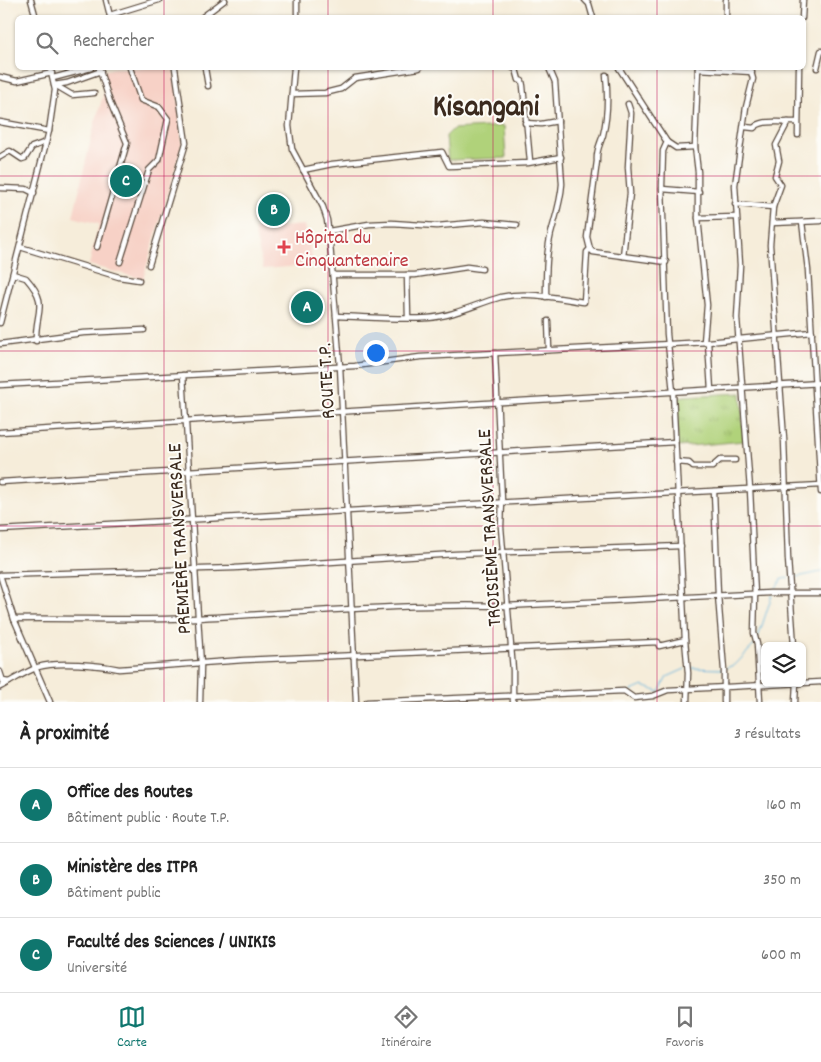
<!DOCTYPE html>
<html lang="fr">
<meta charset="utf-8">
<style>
body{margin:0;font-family:Dekko,sans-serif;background:#f2f2f2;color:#222}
.controls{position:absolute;right:15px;bottom:15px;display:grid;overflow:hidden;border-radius:8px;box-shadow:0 1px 4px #0004}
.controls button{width:45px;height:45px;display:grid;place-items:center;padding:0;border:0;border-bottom:1px solid #e0e0e0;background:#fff;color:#222;font:25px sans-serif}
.you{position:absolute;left:375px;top:352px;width:18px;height:18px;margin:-12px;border:4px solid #fff;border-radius:50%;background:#1a73e8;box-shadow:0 0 0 8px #1a73e833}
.badge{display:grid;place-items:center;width:32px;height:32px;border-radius:50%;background:#0f766e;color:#fff;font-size:16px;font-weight:700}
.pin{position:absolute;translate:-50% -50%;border:2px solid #fff;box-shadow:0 1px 5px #0006}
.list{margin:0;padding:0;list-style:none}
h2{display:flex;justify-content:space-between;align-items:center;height:65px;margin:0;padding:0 20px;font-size:21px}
h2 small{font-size:16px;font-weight:400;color:#767676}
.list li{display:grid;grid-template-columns:32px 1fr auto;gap:15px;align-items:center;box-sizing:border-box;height:75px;padding:0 20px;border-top:1px solid #e0e0e0}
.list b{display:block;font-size:19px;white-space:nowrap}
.list p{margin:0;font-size:16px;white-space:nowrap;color:#767676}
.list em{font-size:16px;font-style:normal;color:#767676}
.icon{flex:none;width:28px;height:28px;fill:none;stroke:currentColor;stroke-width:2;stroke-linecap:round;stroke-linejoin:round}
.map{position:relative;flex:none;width:821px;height:702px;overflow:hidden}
.search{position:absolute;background:#fff;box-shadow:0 1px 4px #0004;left:15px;right:15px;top:15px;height:55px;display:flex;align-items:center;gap:12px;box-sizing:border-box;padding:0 18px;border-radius:8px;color:#767676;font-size:19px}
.sheet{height:290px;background:#fff}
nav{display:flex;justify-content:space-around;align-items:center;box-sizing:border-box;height:70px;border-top:1px solid #e0e0e0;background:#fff;font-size:14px;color:#767676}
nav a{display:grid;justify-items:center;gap:2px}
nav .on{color:#0f766e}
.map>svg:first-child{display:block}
.built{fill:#f7d1c6}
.grass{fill:url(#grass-tufts);stroke:#767e4c}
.pitch{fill:#b0d27a;stroke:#767e4c}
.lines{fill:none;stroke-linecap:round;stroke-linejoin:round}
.stream{stroke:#61b4dd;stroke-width:1}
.minor-casing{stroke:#57473a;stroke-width:7}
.minor{stroke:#fff;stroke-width:4.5}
.grid{fill:none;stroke:#c2185b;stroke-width:1;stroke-opacity:0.55}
.health-dot{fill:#e0444e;stroke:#fdfcf7;stroke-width:2}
.labels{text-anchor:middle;stroke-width:4;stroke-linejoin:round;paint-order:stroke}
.health-label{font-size:20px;fill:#be3a42;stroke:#fdfcf7;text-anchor:start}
.street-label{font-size:20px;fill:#3b2a1e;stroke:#fdfcf7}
.town-label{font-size:30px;font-weight:bold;fill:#3b2a1e;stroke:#fdfcf7}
</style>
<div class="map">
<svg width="821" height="702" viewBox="0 0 821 702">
<defs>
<pattern id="grass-tufts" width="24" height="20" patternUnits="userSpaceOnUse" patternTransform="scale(1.25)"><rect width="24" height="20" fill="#b0d27a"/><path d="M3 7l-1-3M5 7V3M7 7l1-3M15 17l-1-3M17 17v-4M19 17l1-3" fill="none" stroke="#98b469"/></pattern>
</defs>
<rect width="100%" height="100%" fill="#fdfcf7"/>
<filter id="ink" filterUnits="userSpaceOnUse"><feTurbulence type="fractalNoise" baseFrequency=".02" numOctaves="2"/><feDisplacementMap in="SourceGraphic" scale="10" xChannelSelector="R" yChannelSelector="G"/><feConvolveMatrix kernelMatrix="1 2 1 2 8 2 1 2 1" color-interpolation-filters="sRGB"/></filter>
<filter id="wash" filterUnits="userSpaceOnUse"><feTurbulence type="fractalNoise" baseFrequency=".0096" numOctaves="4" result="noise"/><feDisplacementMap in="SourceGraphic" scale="20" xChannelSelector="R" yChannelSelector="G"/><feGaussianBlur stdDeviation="1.12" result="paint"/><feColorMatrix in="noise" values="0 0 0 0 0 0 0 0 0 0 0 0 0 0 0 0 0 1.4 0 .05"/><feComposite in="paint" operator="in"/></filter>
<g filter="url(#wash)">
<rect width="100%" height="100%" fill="#f6edda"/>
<!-- built -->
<g class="built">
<path d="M114,68H173L178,95L182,144L143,279L89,265L99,224L73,217L94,126L106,86L101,72Z"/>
<path d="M304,225L314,265L263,269L254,229Z"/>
</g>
<!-- grass -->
<path class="grass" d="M741,393L744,441L678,447L676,399L684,396Z"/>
<!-- pitch -->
<path class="pitch" d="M504,126L506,158L448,160L446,136L453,129Z"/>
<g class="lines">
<!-- stream -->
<g class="stream">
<path d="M792,578L821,572"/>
<path d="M774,591L782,579L788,578"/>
<path d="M758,638L772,595"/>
<path d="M691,668L722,669"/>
<path d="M726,668L736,664L755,644"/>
<path d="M629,694L631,691L643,686L659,692L667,677L685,669"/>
</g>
</g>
</g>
<g filter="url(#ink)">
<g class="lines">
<!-- minor casing -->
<g class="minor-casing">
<g id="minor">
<path d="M31,0L36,18"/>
<path d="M106,0L110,16"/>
<path d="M585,0L589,4L593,18"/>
<path d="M110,15L159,0"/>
<path d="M201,18L225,0"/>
<path d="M297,18V0"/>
<path d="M726,18V0"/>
<path d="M802,18L803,0"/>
<path d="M205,68L208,86"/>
<path d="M294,68L289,126L292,149L323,207L327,220L330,244L340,366L356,702"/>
<path d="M513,68L516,69L519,80L522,81L523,86L530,161"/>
<path d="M619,68L667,142L676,148L695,147"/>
<path d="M698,68L695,147L698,172V218L707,305L704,342"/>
<path d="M750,68L753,79L746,107L735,185L740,265L737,318L750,489L755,595L754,633L757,644L760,702"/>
<path d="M817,68L821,51"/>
<path d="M698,69L752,72"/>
<path d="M0,77L17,81L52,73"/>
<path d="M53,78L91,68"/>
<path d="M54,85L67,83L101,71"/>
<path d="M55,85L72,95L94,93"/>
<path d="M292,94L325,93L341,89L355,78L419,68"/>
<path d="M0,122L49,131"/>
<path d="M525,123L541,124L558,121"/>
<path d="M745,127L754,128C762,119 777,123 788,122"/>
<path d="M798,135L799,68"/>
<path d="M667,142L663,151L662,186L667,334L673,392L685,640L688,673L687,702"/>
<path d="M0,157L10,151L22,159L25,158L32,147L46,142"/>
<path d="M303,170L332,164L442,152L449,166L528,163L561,157"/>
<path d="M0,188L26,189L34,193"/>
<path d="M662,189L699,192"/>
<path d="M735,204L773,207"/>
<path d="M698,218L736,217"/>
<path d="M802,222L808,270L821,492"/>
<path d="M772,223L821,221"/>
<path d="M329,231L369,224L392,223L437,226L484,222L517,225"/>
<path d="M20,247L119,277L139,280"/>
<path d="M97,247L127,143L110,102L99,68"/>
<path d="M590,249L593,252L666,262"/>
<path d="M623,256L630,193L628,167L631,113L628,104"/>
<path d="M120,262L149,170L159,160L168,119L159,107L141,100L130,68"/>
<path d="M149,265L186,143L175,68"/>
<path d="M13,274L26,278C50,305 35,310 36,341"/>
<path d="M333,275H415L467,267L482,269"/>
<path d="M407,275L408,318"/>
<path d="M546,297C546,273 546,249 553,226C557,212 561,199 562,184L555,82L549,68"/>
<path d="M336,316C367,317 398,320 428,318C454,316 476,304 501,297C528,291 558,298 584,302L587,252L590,249L587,237L597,161C596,150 600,145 603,135C608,115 608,95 606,75"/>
<path d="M548,321L549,349"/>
<path d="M0,323L49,131L55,90L50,68"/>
<path d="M708,342L711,390"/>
<path d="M0,344L83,333L144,330"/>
<path d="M495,353L502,501L501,527L513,670V702"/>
<path d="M183,375L201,665L200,702"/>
<path d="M0,385L355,366L420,357L708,342L812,332"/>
<path d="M0,432L821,383"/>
<path d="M676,462L689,463L693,467H712L720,460H735"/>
<path d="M0,482L675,442"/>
<path d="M714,491L718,595L724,670V702"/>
<path d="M0,530L821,485"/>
<path d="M0,575L235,568L455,554L681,546"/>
<path d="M0,575L14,619L50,702"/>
<path d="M14,619C75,618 136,621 196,618C299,613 403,603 506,606L770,593H821"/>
<path d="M794,646L788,559L784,439L770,245L773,207L781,185L775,176L779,161L776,145L788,122H797"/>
<path d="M0,672L3,681L9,682"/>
<path d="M0,687C12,681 25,672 38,667C57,661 100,665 119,669L244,660L658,642L659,646L685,640"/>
<path d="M367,702L624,691L634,698L653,696L668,690L821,682"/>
<path d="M795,702L796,683"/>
</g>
</g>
<!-- minor -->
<use href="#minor" class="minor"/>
</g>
</g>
<!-- grid -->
<path class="grid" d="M164,0V18M328,0V18M493,0V18M657,0V18M164,68V702M328,68V702M493,68V702M657,68V702M0,176H821M0,351H821M0,526H821"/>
<!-- markers -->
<path class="health-dot" d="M281.5 239.5h5v5h5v5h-5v5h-5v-5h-5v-5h5z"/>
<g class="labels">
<!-- health labels -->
<g class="health-label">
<text x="295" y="243">Hôpital du<tspan x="295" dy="23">Cinquantenaire</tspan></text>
</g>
<!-- street labels -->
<g class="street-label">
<text transform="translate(325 381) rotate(-93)" y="7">ROUTE T.P.</text>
<text transform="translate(488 528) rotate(-93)" y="7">TROISIÈME TRANSVERSALE</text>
<text transform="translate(178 539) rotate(-93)" y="7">PREMIÈRE TRANSVERSALE</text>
</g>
<!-- town labels -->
<g class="town-label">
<text x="486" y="115">Kisangani</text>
</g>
</g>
</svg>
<div class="controls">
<button><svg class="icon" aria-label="layers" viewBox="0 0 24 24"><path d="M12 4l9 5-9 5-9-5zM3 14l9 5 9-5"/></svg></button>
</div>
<div class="you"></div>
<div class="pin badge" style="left:307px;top:307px">A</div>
<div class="pin badge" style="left:274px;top:210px">B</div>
<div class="pin badge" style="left:126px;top:181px">C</div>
<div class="search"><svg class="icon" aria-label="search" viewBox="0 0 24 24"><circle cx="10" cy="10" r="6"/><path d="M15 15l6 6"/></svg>Rechercher</div>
</div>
<section class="sheet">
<h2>À proximité<small>3 résultats</small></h2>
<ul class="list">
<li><span class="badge">A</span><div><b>Office des Routes</b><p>Bâtiment public · Route T.P.</p></div><em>160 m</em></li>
<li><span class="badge">B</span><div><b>Ministère des ITPR</b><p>Bâtiment public</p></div><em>350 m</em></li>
<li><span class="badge">C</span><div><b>Faculté des Sciences / UNIKIS</b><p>Université</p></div><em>600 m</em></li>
</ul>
</section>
<nav>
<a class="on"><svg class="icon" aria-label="map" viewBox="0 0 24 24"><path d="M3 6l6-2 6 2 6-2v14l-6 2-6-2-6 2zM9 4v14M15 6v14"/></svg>Carte</a>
<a><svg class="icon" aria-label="directions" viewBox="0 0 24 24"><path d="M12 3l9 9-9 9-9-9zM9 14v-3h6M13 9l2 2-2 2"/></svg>Itinéraire</a>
<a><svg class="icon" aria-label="saved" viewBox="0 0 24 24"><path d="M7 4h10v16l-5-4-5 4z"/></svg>Favoris</a>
</nav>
